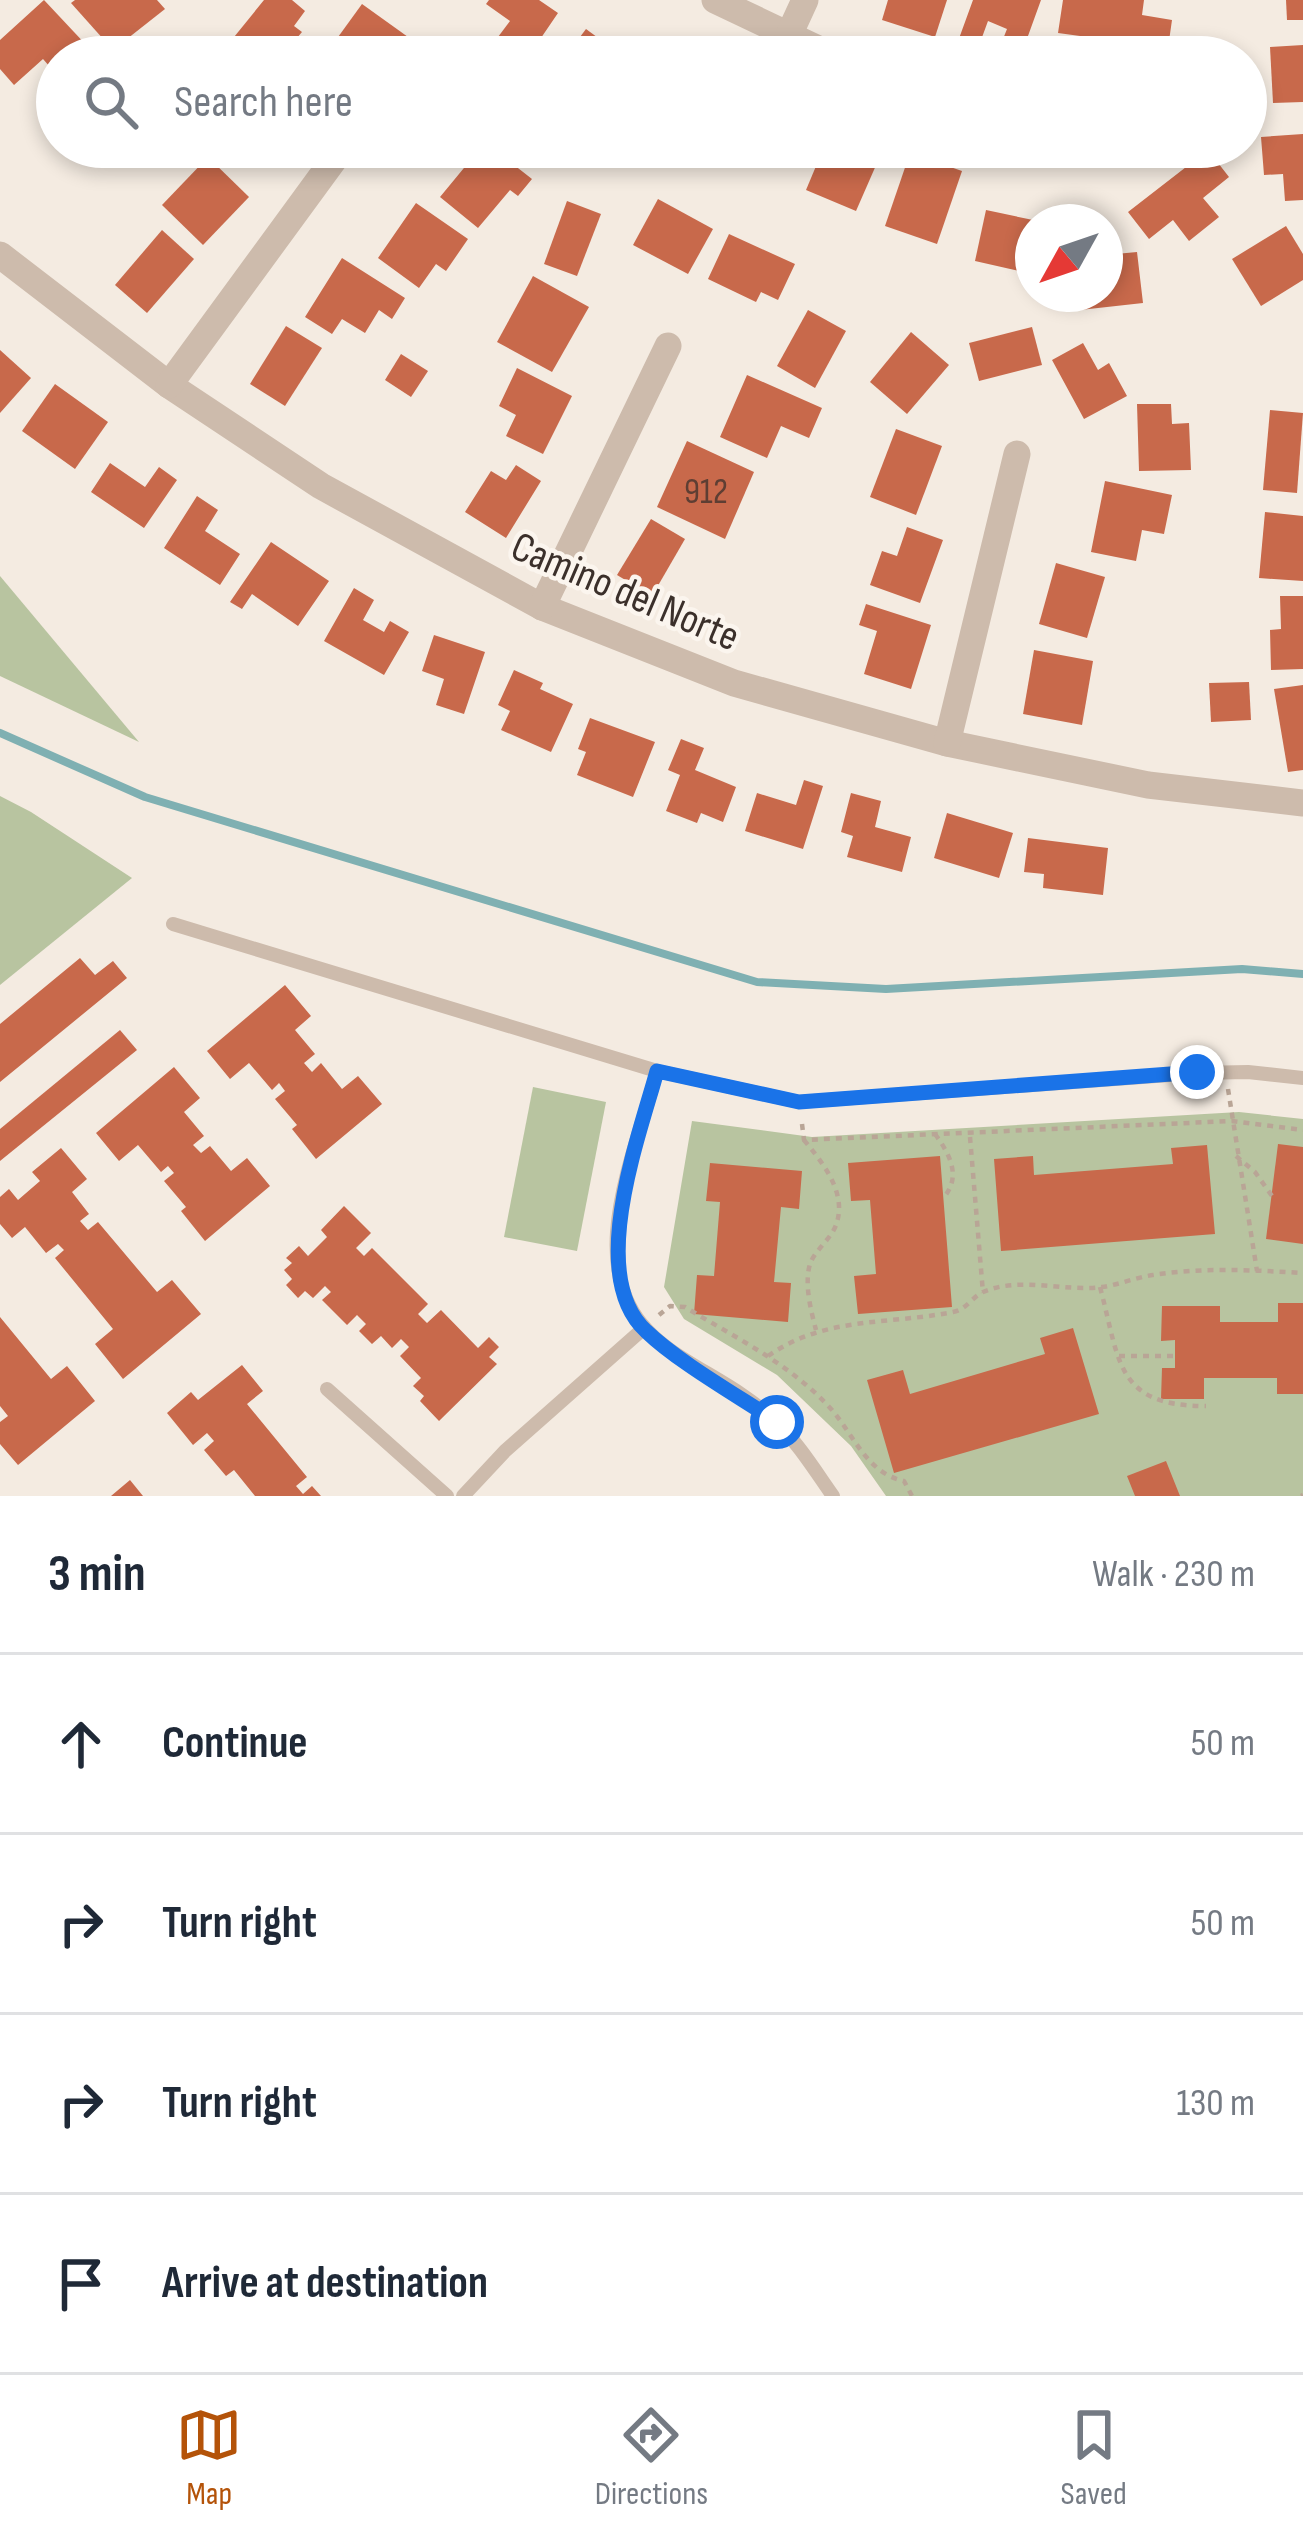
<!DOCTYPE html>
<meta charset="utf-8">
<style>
body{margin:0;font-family:"Sofia Sans Condensed",sans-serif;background:#f2f2f3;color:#1f2937}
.compass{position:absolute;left:1015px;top:204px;width:108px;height:108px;border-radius:50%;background:#fff;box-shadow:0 6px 18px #0003;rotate:230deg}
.stop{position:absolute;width:36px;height:36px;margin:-27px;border:9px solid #1a73e8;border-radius:50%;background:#fff}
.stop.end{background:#1a73e8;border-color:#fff;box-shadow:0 3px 12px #0008}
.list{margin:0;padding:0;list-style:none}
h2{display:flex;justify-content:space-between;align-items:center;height:156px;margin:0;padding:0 48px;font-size:51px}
h2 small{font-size:39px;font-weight:400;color:#747a83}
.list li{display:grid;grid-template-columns:78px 1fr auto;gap:36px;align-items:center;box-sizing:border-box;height:180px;padding:0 48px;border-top:3px solid #e0e1e3}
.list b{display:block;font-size:45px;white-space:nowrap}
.list em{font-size:39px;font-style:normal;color:#747a83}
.icon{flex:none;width:66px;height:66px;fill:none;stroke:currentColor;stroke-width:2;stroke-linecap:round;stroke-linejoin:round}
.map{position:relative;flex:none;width:1303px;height:1496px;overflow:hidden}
.search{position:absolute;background:#fff;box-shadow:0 6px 18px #0003;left:36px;right:36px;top:36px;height:132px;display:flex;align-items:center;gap:30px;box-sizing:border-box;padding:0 42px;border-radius:66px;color:#747a83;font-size:45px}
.sheet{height:876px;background:#fff}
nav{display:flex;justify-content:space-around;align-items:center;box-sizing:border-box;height:168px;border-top:3px solid #e0e1e3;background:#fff;font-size:33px;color:#747a83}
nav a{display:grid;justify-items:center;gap:6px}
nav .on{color:#b45309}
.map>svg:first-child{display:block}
.green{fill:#b8c4a0}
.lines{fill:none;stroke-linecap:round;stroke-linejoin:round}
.stream{stroke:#7fb0b2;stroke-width:8}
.building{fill:#c8694b}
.path{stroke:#b9a596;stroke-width:4.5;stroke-dasharray:6 6;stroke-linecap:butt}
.lane{stroke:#cdbbac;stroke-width:14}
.street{stroke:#cdbbac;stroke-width:27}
.route{stroke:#1a73e8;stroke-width:15}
.labels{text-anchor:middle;stroke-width:9;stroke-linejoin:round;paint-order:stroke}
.number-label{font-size:36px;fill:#5e3e33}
.street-label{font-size:42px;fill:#3b302b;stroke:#fbf5ee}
</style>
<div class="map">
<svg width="1303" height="1496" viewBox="0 0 1303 1496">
<rect width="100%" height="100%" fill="#f4ebe1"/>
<!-- green -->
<g class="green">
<path d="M0,576L139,742L0,676Z"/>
<path d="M0,796L31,812L132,878L0,985Z"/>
<path d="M533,1087L606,1102L577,1251L504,1237Z"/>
<path d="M1239,1112L1303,1119V1496H886L851,1446L777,1375L684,1319L664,1287L692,1121L812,1137Z"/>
</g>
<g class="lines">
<!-- stream -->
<path class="stream" d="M0,733L145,797L757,982L886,989L1242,969L1303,974"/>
</g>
<!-- building -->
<g class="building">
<path d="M44,0L89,48L80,57H57V75L43,59L14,85L0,69V40Z"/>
<path d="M75,0H157L165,9L113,50L71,3Z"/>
<path d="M264,0H292L305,11L294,26L302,32L281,57H249L230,42Z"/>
<path d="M489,0H539L558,13L528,57H518L495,41L510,21L486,4Z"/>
<path d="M888,0H947L935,37L882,20Z"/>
<path d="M973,0H1041L1024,47L1003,39L1007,29L988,21L977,51L957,44Z"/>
<path d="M1063,0H1144L1142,15L1172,20L1168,48L1058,33Z"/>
<path d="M1286,0H1303V20H1287Z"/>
<path d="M362,4L415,42L404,57H350L333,44Z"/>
<path d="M586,29L624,57H565Z"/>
<path d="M1303,45V102L1273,103L1270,47Z"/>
<path d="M1303,134V200L1285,201L1283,174L1264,175L1261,137Z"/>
<path d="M491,147L532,179L518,196L510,190L478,228L440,197L473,157L478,162Z"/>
<path d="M755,147H790L783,160Z"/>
<path d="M824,147H884L856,211L806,190Z"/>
<path d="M1208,150L1229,177L1203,198L1219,217L1189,241L1173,220L1149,239L1128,212Z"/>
<path d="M910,153L962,171L937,244L885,226Z"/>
<path d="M208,157L249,197L203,245L162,205Z"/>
<path d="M658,199L713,229L688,274L633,245Z"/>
<path d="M567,201L601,214L577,276L544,264Z"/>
<path d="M416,203L468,239L446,271L436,264L419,288L378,258Z"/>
<path d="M986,210L1033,220V274L975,261Z"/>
<path d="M1286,226L1303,254V280L1261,306L1232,259Z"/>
<path d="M162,230L194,259L147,313L115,285Z"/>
<path d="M729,234L795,264L778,300L761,292L756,302L708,279Z"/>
<path d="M1137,252L1143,303L1080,310L1078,294H1105V255Z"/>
<path d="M342,258L405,298L392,319L379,310L365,333L342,319L332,334L305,317Z"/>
<path d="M533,276L589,307L552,372L497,342Z"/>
<path d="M808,310L846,331L815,388L777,366Z"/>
<path d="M286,326L322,348L285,406L250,384Z"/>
<path d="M1032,327L1042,365L979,381L969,343Z"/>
<path d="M911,332L949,365L907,414L870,382Z"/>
<path d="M1083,343L1098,370L1109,363L1127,396L1084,419L1052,360Z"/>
<path d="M0,350L31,378L0,413Z"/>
<path d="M401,354L428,371L411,397L385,380Z"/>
<path d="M517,368L572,396L543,454L506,436L516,415L499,406Z"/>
<path d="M747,375L822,408L809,438L781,426L767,458L720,437Z"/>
<path d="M55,384L108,422L75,469L22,431Z"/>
<path d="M1137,404H1171L1172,424L1189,423L1191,470L1139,471Z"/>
<path d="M1270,410L1303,413L1297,493L1263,490Z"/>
<path d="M896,429L942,446L916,515L870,497Z"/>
<path d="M687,441L754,472L725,539L657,507Z"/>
<path d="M110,463L145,487L159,467L177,480L144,528L91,492Z"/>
<path d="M516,465L541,481L506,538L465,512L491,471L506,480Z"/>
<path d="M1105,481L1172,495L1164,534L1142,530L1136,561L1091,552Z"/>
<path d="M197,496L218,510L205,531L240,554L220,585L164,548Z"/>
<path d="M1265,512L1303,516V581L1259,578Z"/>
<path d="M651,519L685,539L652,596L617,575Z"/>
<path d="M907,527L943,540L920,603L870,585L882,551L897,556Z"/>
<path d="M271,542L329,581L298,626L252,594L242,609L230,602Z"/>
<path d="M1056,563L1105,577L1087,638L1039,624Z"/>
<path d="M354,588L374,600L363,620L384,632L390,621L409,632L384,675L324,641Z"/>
<path d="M1280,596H1303V669L1271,670L1270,630L1281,629Z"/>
<path d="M866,604L931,625L911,689L864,674L877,631L859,625Z"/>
<path d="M434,635L485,652L464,714L436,705L444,679L422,671Z"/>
<path d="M1034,650L1093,661L1082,725L1023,714Z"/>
<path d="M514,670L543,683L540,689L573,704L551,752L501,730L510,711L498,705Z"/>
<path d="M1249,682L1251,720L1211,722L1209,683Z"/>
<path d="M1303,685V770L1288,772L1274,689Z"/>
<path d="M590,718L655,742L633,797L577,775L586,752L578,749Z"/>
<path d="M681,739L704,748L695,770L736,787L723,822L701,813L697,823L666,811L680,775L668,770Z"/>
<path d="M804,780L823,786L803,849L745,831L757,793L796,805Z"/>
<path d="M851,793L881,801L875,827L911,837L902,872L847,857L853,836L841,832Z"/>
<path d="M947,813L1013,833L999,878L934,858Z"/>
<path d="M1028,838L1108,848L1103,895L1043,888L1044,874L1024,872Z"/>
<path d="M80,958L95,975L113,961L127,978L0,1082V1024Z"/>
<path d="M285,985L311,1016L295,1030L315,1054L304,1063L312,1072L321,1063L342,1089L358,1076L382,1104L316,1159L292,1129L297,1125L275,1099L285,1091L279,1083L272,1090L249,1063L230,1079L207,1051Z"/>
<path d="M120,1030L137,1050L0,1161V1129Z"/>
<path d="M174,1067L200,1098L184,1112L204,1136L193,1145L201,1153L210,1146L231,1171L247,1158L270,1186L205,1241L181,1211L186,1207L164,1181L174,1173L168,1166L161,1172L138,1145L119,1161L96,1133Z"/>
<path d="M1278,1144L1303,1147V1244L1266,1239Z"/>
<path d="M1207,1145L1215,1234L1001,1251L994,1159L1033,1156L1034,1175L1173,1164L1171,1148Z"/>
<path d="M61,1148L87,1179L72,1192L89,1214L80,1221L88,1230L98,1222L157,1292L172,1280L201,1314L123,1379L95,1344L113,1329L55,1258L64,1250L58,1244L46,1253L25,1227L12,1238L0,1224V1197L9,1189L18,1200L40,1181L32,1172Z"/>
<path d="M940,1156L952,1307L858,1314L854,1276L876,1274L870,1200L851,1201L848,1163Z"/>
<path d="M710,1163L802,1171L799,1209L781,1207L774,1282L791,1283L788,1322L694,1314L697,1275L714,1276L720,1202L706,1201Z"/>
<path d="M344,1206L371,1233L356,1248L364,1256L372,1248L428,1304L418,1314L427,1323L441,1310L478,1348L489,1337L499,1347L489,1357L497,1364L439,1421L420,1401L424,1396L413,1386L421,1378L400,1356L409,1347L401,1339L392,1348L381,1336L372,1344L359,1331L366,1324L357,1315L347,1325L322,1300L331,1292L325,1286L313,1298L305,1291L298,1298L286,1285L292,1279L284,1270L292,1263L286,1258L299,1246L308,1256L327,1237L321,1230Z"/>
<path d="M1278,1303H1303V1394H1277V1378H1204V1399H1161L1162,1368H1175V1340L1161,1341L1162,1306H1220V1322H1278Z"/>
<path d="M0,1317L51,1379L67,1366L95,1401L18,1465L0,1444V1422L8,1416L0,1406Z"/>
<path d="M1073,1328L1099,1414L894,1473L867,1380L903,1370L910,1394L1045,1354L1040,1338Z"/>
<path d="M242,1365L263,1391L247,1404L307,1477L296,1486L303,1494L312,1486L321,1496H255L234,1470L226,1476L204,1450L214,1441L207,1433L193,1445L167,1413L191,1392L198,1400Z"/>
<path d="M1166,1461L1180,1496H1135L1127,1476Z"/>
<path d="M130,1480L143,1496H111Z"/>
</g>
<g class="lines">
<!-- path -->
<g class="path">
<path d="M1228,1089L1257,1271"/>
<path d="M802,1124L804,1140L1232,1121L1303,1130"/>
<path d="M935,1134C949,1153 962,1176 944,1197"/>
<path d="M970,1137L983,1293"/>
<path d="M804,1140C822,1162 848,1193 836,1225C831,1239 815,1250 810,1264C804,1284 811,1311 816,1330"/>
<path d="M1236,1156L1255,1172L1272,1196"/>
<path d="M1100,1287C1120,1361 1115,1406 1206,1406"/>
<path d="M659,1315L670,1306L685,1307C736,1338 792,1365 832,1410C855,1437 867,1473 904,1481L912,1496"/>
<path d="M768,1356C825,1316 887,1325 953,1312C966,1310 971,1298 983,1292C1020,1276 1064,1292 1102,1287C1117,1285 1132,1279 1147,1276C1198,1267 1251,1270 1303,1273"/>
<path d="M1119,1356H1175"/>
<path d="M1301,1496L1303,1495"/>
</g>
<!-- lane -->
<g class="lane">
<path d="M173,924L657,1071L799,1102L1197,1073L1248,1072L1303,1078"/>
<path d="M657,1071C643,1123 621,1178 617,1232C609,1356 708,1355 777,1423C798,1443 816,1472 833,1496"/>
<path d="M327,1389L447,1496"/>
<path d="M463,1496L505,1451L643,1329"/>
</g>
<!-- street -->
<g class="street">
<path d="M715,0L835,57"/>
<path d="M788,37L805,0"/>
<path d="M0,255L169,385L321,486L542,607L734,683L947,743L1148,785L1303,803"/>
<path d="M169,385L338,154"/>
<path d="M542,607L668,346"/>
<path d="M947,743L1017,454"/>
</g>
</g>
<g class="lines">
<!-- route -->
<path class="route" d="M777,1422C738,1396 678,1362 646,1331C586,1276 639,1137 657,1071L799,1102L1197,1072"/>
</g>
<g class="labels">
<!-- number labels -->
<g class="number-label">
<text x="706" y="503">912</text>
</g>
<!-- street labels -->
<g class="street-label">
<text transform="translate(626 590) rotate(23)" y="15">Camino del Norte</text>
</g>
</g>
</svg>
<svg class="compass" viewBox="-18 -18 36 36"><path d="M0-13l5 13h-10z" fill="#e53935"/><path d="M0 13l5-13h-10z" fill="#747a83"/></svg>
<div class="stop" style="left:777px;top:1422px"></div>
<div class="stop end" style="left:1197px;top:1072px"></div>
<div class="search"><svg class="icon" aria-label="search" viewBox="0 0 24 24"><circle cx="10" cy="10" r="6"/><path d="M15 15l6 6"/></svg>Search here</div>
</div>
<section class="sheet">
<h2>3 min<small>Walk · 230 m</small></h2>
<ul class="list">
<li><svg class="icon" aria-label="ahead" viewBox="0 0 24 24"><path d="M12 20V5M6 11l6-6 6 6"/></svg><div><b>Continue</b></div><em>50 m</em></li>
<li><svg class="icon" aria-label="right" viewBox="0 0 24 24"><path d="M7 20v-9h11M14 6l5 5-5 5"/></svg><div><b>Turn right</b></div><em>50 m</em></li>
<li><svg class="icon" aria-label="right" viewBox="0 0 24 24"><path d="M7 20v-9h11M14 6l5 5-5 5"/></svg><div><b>Turn right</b></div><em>130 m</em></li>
<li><svg class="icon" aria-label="arrive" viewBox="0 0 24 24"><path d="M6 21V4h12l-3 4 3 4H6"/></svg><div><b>Arrive at destination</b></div></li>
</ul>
</section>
<nav>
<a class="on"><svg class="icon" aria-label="map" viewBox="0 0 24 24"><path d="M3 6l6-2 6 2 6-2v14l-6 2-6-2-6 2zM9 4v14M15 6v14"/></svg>Map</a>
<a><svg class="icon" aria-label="directions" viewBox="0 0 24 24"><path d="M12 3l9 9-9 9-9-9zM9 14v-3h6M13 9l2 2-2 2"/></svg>Directions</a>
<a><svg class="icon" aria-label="saved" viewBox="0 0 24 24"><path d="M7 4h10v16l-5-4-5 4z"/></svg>Saved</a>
</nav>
